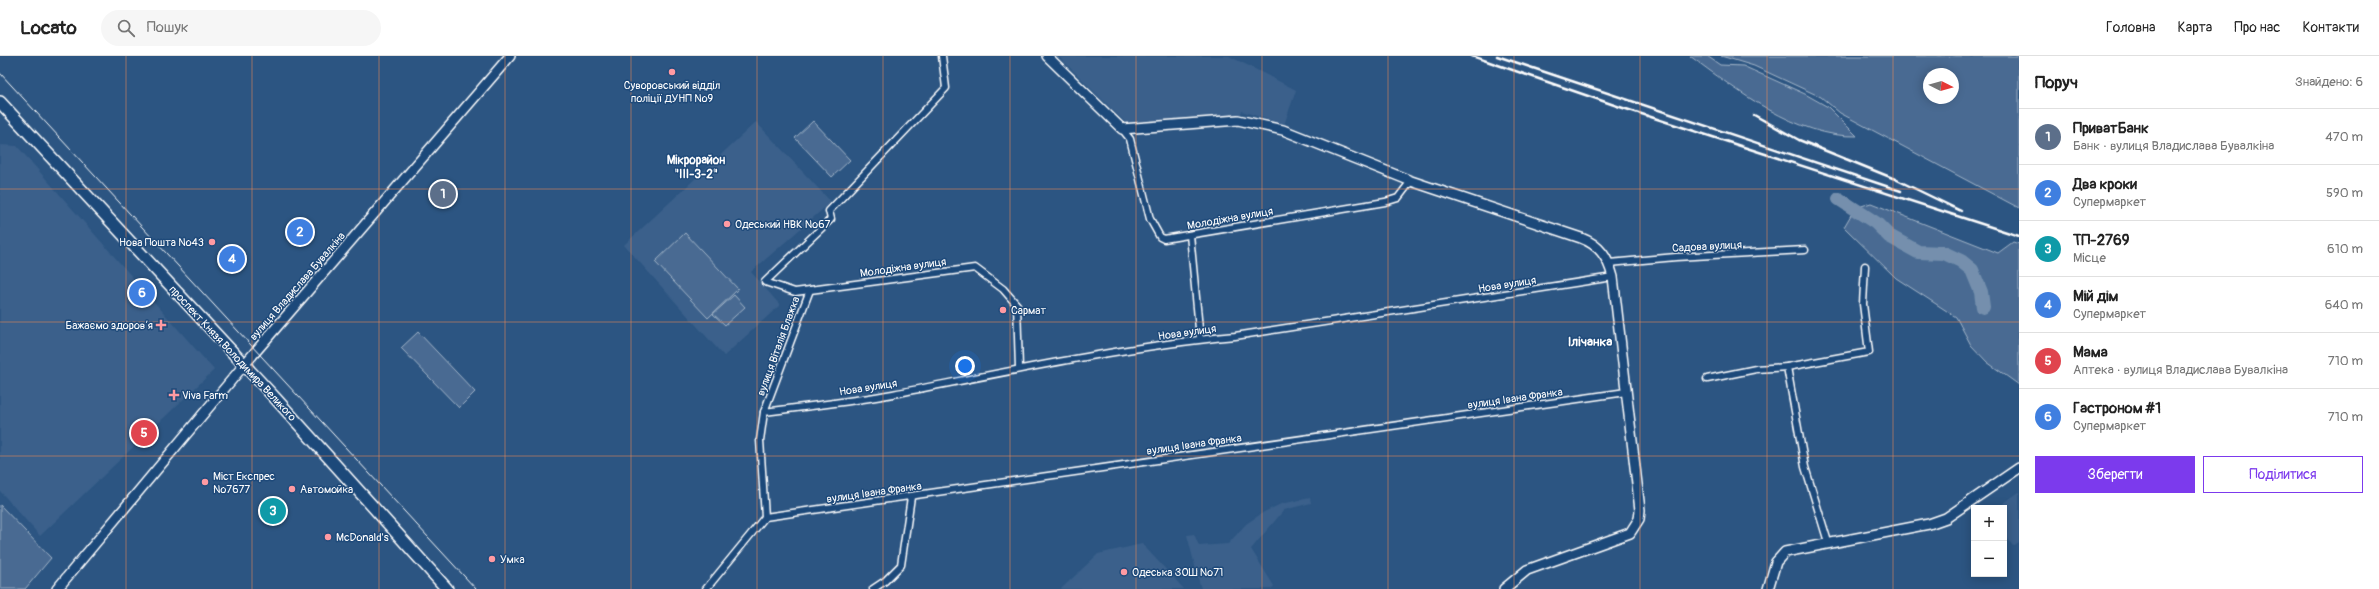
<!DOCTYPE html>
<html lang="uk">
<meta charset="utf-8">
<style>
body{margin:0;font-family:Pangolin,sans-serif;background:#f6f6f6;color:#222}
.controls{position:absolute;right:12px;bottom:12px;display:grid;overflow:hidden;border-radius:0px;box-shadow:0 2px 10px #0003}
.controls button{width:36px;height:36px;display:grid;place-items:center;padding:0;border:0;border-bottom:1px solid #e0e0e0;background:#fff;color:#222;font:20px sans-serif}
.compass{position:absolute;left:1923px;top:12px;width:36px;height:36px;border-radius:50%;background:#fff;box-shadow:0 2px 10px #0003;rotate:96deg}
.you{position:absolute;left:965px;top:310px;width:14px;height:14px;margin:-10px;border:3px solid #fff;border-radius:50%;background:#1a73e8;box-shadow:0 0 0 6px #1a73e833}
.badge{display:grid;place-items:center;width:26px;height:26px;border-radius:50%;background:#7c3aed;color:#fff;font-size:13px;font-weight:700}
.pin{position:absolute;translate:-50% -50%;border:2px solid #fff;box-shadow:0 1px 4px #0006}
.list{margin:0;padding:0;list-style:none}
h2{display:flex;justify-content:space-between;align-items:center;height:52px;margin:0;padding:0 16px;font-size:17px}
h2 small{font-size:13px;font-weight:400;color:#767676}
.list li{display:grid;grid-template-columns:26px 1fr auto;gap:12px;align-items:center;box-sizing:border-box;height:56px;padding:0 16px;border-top:1px solid #e0e0e0}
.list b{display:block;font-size:15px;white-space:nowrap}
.list p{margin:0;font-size:13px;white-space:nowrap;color:#767676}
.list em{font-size:13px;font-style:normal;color:#767676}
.actions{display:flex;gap:8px;padding:12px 16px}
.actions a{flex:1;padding:9px 0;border:1px solid #7c3aed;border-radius:0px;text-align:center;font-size:14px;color:#7c3aed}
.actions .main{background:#7c3aed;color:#fff}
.icon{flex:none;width:22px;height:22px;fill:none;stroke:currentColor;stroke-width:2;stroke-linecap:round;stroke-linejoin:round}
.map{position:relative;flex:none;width:2019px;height:533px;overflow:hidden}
header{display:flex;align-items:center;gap:24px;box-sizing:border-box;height:56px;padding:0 20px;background:#fff;border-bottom:1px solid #e0e0e0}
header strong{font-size:19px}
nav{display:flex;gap:22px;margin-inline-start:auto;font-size:14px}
.search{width:280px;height:36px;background:#f6f6f6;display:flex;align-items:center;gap:10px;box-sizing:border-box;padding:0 14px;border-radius:22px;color:#767676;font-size:15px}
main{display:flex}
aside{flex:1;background:#fff}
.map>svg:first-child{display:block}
.built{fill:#3b618b}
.green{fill:#486b92;stroke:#a4b5c8;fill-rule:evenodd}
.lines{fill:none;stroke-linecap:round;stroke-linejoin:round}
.river{stroke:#748fad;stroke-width:14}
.street-casing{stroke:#fff;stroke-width:9}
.secondary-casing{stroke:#fff;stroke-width:12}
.highway-casing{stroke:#fff;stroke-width:14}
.street{stroke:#1f4a7a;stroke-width:6}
.secondary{stroke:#1f4a7a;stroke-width:9}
.highway{stroke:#1f4a7a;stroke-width:11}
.tram{stroke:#fff;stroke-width:1}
.rail{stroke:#fff;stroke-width:2.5}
.grid{fill:none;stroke:#ef8b55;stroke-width:1;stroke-opacity:0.55}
.poi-dot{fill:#ff9aa2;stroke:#1f4a7a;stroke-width:1.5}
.labels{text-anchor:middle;stroke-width:3;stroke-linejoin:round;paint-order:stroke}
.poi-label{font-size:11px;fill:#fff;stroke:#1f4a7a;text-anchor:start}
.street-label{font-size:11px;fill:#fff;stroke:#1f4a7a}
.neighbourhood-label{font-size:12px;font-weight:bold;fill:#fff;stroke:#1f4a7a}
.quarter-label{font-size:13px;font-weight:bold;fill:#fff;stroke:#1f4a7a}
</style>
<header>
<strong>Locato</strong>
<div class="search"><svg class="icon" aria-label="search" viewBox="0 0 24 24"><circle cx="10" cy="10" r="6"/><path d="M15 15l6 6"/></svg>Пошук</div>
<nav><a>Головна</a><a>Карта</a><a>Про нас</a><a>Контакти</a></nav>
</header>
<main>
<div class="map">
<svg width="2019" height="533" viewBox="0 0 2019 533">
<rect width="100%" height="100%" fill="#2c5582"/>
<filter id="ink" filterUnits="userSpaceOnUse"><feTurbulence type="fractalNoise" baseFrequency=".025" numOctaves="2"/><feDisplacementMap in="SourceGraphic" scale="8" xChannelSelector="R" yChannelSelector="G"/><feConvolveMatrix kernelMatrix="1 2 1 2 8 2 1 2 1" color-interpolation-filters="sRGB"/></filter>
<g filter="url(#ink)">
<!-- built -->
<g class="built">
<path d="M1058,0H1229L1296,34L1284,69L1242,55L1239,61L1138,69L1125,66Z"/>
<path d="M756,66L831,146L751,216L780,249L724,300L624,189Z"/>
<path d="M0,89L17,90L214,314L40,480L0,435Z"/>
<path d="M2019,436V486L2013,490L2004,478V452H1997Z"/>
<path d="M1310,442L1311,447L1284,454L1251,493L1274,530L1271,533H1201L1187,479L1194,478L1199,490L1228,488L1246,468L1264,456L1281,448Z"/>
<path d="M1142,488L1184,533H1061L1098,498Z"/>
</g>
<!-- green -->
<g class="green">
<path d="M1690,0H1707L1720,9L1743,10L1805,38L1828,51L1857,80C1798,82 1736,34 1690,0Z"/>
<path d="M1721,0H2019V152L1840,57L1821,41L1754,10ZM1929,18H1953V42H1929Z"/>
<path d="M813,65L850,104L832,121L795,82Z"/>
<path d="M1871,147L1998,197L2013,186L2019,188V329L1987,306L1971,289L1956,261L1896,222L1844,171L1855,152Z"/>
<path d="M685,177L738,233L708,262L655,206Z"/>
<path d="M734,239L745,251L725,269L713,258Z"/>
<path d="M418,276L475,336L459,352L401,292Z"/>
<path d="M0,449L51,502L25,533H0Z"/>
</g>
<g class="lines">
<!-- river -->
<path class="river" d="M1839,143L1876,167L1889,180L1918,196L1944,197L1961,205L1972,214L1981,236L1983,251"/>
<!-- street casing -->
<g class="street-casing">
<g id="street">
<path d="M942,0L946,32L829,155L831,163L765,226L795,236L975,212L1003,233L1017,249L1019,312"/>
<path d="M1122,73L1130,83L1150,163L1160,181L1164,183L1385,146L1398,142L1411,125"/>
<path d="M1190,179L1200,283"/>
<path d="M1609,207L1676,201L1805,194"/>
<path d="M1707,323L1756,313L1787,311"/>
<path d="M764,356C807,350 851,346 893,338C1007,316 1120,291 1235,280L1613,221"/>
<path d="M765,461L1626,336"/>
<path d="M1828,486L1805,411L1787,311L1869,296L1863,248L1865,210"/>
<path d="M706,533L765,461L760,384L764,356L810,234"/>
<path d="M873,533L885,525L901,509L911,441"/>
</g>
</g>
<!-- secondary casing -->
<g class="secondary-casing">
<g id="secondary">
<path d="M1047,0L1122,73L1238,64L1283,74L1411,125L1581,182C1600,189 1608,202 1613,221L1640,454L1639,463L1630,477L1527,514L1504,533"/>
<path d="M57,533L244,309L510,0"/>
<path d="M1768,533L1776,506L1785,496L1929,468L1946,462L2019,412"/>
</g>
</g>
<!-- highway casing -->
<g class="highway-casing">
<path id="highway" d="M0,46L276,343L447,533"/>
</g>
<!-- street -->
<use href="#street" class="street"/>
<!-- secondary -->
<use href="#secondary" class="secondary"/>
<!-- highway -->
<use href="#highway" class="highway"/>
<!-- tram -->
<path class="tram" d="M0,17L476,533"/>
<!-- rail -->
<g class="rail">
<path d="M1472,0L1620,51L2019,180"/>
<path d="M1497,0L1901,135"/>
<path d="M1754,59L1799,84L1895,123L1961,155"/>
</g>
</g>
</g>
<!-- grid -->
<path class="grid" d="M126,0V533M252,0V533M379,0V533M505,0V533M631,0V533M757,0V533M883,0V533M1010,0V533M1136,0V533M1262,0V533M1388,0V533M1514,0V533M1640,0V533M1767,0V533M1893,0V533M0,133H2019M0,266H2019M0,400H2019"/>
<!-- markers -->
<g class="poi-dot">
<circle cx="672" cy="16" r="4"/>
<circle cx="727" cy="168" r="4"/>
<circle cx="212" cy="186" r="4"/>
<circle cx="1003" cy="254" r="4"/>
<path d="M159 263h4v4h4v4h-4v4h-4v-4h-4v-4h4z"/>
<path d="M172 333h4v4h4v4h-4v4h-4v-4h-4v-4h4z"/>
<circle cx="205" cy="426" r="4"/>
<circle cx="292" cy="433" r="4"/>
<circle cx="328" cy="481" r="4"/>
<circle cx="492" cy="503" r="4"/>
<circle cx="1124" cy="516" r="4"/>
</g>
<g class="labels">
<!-- poi labels -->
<g class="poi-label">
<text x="672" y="33" text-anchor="middle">Суворовський відділ<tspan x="672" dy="13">поліції ДУНП №9</tspan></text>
<text x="735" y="172">Одеський НВК №67</text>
<text x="204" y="190" text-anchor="end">Нова Пошта №43</text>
<text x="1011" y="258">Сармат</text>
<text x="153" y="273" text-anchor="end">Бажаємо здоровʼя</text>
<text x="182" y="343">Viva Farm</text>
<text x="213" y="424">Міст Експрес<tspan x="213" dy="13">№7677</tspan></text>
<text x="300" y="437">Автомойка</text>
<text x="336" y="485">McDonald's</text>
<text x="500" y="507">Умка</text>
<text x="1132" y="520">Одеська ЗОШ №71</text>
</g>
<!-- street labels -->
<g class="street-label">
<text transform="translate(1230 162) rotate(-10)" y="4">Молодіжна вулиця</text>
<text transform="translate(1707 190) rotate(-3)" y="4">Садова вулиця</text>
<text transform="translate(903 211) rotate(-8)" y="4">Молодіжна вулиця</text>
<text transform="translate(1507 228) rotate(-9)" y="4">Нова вулиця</text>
<text transform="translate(297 230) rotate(-49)" y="4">вулиця Владислава Бувалкіна</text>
<text transform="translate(1187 276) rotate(-8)" y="4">Нова вулиця</text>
<text transform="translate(778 290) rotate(-70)" y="4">вулиця Віталія Блажка</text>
<text transform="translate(233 297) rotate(47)" y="4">проспект Князя Володимира Великого</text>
<text transform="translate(868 331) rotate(-9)" y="4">Нова вулиця</text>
<text transform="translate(1515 342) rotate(-8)" y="4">вулиця Івана Франка</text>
<text transform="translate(1194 388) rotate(-8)" y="4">вулиця Івана Франка</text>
<text transform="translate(874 436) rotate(-8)" y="4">вулиця Івана Франка</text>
</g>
<!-- neighbourhood labels -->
<g class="neighbourhood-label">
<text x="696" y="108">Мікрорайон<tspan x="696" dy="14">"ІІІ-3-2"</tspan></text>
</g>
<!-- quarter labels -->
<g class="quarter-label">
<text x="1590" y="290">Ілічанка</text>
</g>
</g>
</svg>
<div class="controls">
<button>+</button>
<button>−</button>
</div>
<svg class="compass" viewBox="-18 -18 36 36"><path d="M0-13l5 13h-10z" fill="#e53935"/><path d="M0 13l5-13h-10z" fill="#767676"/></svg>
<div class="you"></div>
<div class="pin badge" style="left:443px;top:138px;background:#5c6f8a">1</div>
<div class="pin badge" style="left:300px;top:176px;background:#3f7fe0">2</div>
<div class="pin badge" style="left:273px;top:455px;background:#0f9aa8">3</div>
<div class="pin badge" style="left:232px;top:203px;background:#3f7fe0">4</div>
<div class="pin badge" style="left:144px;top:377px;background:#e0444e">5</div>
<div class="pin badge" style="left:142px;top:237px;background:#3f7fe0">6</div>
</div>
<aside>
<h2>Поруч<small>Знайдено: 6</small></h2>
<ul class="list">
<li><span class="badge" style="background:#5c6f8a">1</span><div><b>ПриватБанк</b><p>Банк · вулиця Владислава Бувалкіна</p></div><em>470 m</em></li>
<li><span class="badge" style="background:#3f7fe0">2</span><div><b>Два кроки</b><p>Супермаркет</p></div><em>590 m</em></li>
<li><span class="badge" style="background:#0f9aa8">3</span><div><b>ТП-2769</b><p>Місце</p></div><em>610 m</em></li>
<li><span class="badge" style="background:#3f7fe0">4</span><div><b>Мій дім</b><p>Супермаркет</p></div><em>640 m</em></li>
<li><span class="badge" style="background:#e0444e">5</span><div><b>Мама</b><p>Аптека · вулиця Владислава Бувалкіна</p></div><em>710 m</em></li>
<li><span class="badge" style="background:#3f7fe0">6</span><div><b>Гастроном #1</b><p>Супермаркет</p></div><em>710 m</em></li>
</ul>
<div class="actions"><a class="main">Зберегти</a><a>Поділитися</a></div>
</aside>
</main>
